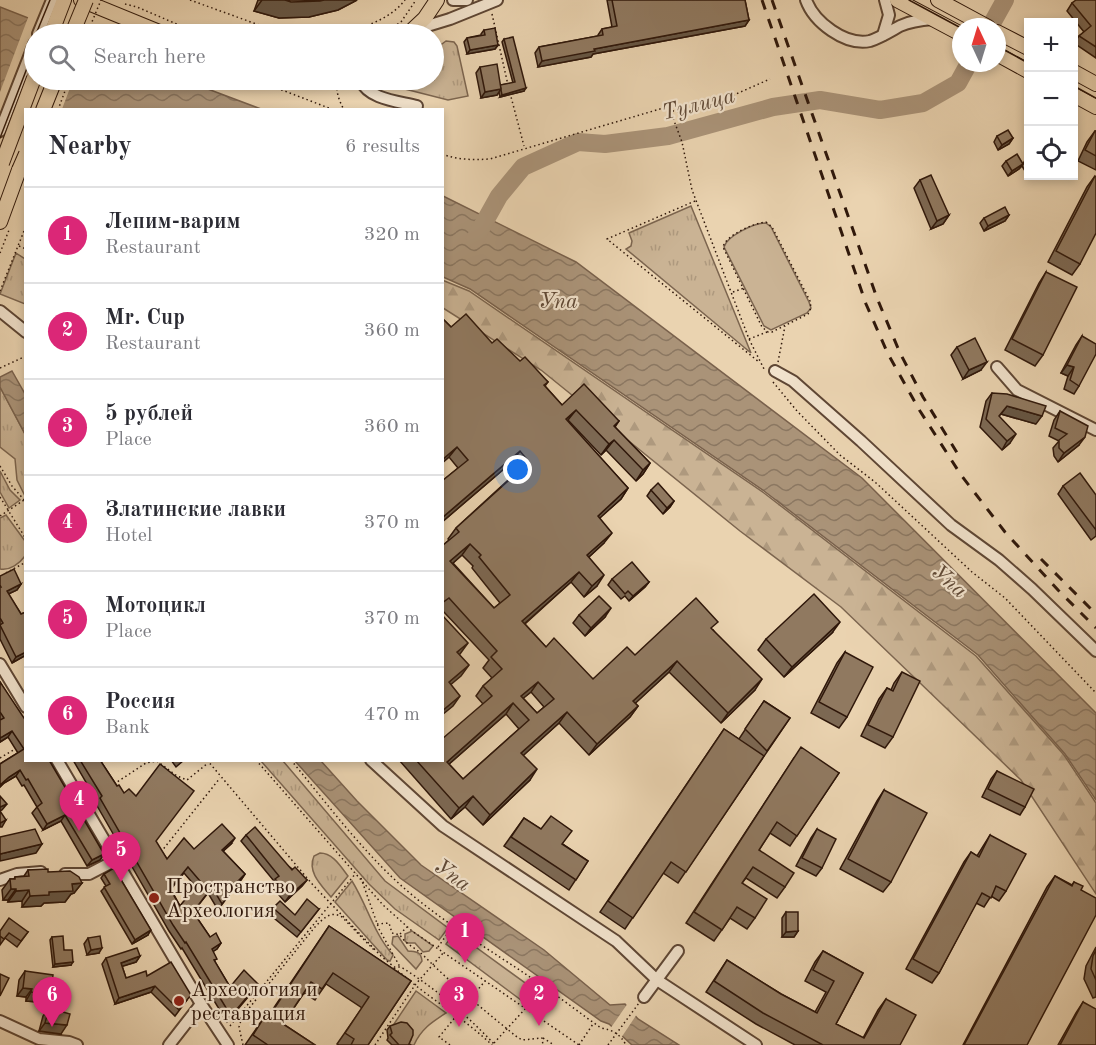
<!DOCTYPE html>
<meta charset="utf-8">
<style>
body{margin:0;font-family:"Old Standard TT",serif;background:#f7f7f7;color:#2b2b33}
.controls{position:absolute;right:18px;top:18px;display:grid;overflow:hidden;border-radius:0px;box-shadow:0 3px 9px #0003}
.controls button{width:54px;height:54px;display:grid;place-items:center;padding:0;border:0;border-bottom:2px solid #e1e1e2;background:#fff;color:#2b2b33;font:30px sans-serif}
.compass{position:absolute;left:952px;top:18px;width:54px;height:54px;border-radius:50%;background:#fff;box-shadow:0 3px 9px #0003;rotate:356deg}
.you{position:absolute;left:518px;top:470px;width:21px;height:21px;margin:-15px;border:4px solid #fff;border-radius:50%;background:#1a73e8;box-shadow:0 0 0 9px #1a73e833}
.badge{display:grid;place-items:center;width:39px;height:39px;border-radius:50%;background:#db2777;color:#fff;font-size:20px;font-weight:700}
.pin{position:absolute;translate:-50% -50px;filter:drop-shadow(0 2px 3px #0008)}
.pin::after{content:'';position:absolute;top:32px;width:21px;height:18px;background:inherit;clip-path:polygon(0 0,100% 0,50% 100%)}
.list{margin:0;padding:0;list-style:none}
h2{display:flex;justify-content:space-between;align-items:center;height:78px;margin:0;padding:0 24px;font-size:26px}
h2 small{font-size:20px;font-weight:400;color:#7c7c81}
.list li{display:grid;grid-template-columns:39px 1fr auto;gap:18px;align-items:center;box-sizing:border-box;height:96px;padding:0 24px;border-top:2px solid #e1e1e2}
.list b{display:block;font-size:22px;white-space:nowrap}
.list p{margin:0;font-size:20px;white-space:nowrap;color:#7c7c81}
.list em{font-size:20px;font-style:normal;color:#7c7c81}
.icon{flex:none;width:33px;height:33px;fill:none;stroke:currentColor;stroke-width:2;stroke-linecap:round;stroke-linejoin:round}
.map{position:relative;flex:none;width:1096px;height:1045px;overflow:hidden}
.search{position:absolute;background:#fff;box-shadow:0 3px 9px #0003;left:24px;top:24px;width:420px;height:66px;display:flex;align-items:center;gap:15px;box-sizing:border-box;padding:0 21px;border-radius:33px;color:#7c7c81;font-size:22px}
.panel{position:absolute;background:#fff;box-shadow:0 3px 9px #0003;left:24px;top:108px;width:420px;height:654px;border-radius:0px}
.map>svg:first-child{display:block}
.grass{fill:url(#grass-tufts);stroke:#7c654f;stroke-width:1.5}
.forest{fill:url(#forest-firs);stroke:#7c654f;stroke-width:1.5}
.pitch{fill:#cab394;stroke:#7c654f;stroke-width:1.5}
.water{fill:url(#water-waves);stroke:#79614c;stroke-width:1.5}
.pier{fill:#ead3b0}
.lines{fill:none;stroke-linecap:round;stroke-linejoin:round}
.river{stroke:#aa9378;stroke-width:18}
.minor-casing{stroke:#5e4634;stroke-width:14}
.major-casing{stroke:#2f170a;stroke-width:16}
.path{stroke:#2f170a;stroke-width:1.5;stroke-dasharray:1.5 3;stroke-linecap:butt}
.minor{stroke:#f1e2cc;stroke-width:10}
.major{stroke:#ead3b0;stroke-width:14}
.tram{stroke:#2f170a;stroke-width:1.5}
.rail{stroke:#2f170a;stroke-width:3;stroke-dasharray:10 10;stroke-linecap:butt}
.major-bridge-casing{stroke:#2f170a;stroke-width:16;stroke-linecap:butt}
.path-bridge{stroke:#2f170a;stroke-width:1.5;stroke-dasharray:1.5 3;stroke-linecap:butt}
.major-bridge{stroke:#ead3b0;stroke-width:14}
.wall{fill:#7c6853;stroke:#2f170a;stroke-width:1.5;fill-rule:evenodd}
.shaded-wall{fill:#655543;stroke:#2f170a;stroke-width:1.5}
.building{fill:#907960;stroke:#2f170a;stroke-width:1.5;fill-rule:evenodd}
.poi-dot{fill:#8f2418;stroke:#f1e2cc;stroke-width:2}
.labels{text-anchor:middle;stroke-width:4.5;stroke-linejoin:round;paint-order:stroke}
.poi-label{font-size:21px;fill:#2f170a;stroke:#f1e2cc;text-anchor:start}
.water-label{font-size:22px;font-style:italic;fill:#604936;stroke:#f1e2cc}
</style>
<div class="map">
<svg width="1096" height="1045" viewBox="0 0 1096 1045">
<defs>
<pattern id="grass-tufts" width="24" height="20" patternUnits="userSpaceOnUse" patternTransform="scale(1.5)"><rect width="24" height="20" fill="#cab394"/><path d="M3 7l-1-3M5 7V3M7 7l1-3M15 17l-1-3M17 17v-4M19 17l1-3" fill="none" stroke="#ae997e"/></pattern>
<pattern id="forest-firs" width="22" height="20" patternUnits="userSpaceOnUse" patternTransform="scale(1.5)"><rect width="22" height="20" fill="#cab394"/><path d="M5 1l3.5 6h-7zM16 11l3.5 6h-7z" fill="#ae997e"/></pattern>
<pattern id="water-waves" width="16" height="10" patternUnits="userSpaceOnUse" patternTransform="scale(1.5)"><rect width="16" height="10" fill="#aa9378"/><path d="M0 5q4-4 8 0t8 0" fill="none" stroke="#8b7761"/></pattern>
</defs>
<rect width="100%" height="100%" fill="#ead3b0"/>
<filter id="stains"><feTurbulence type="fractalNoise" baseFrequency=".00333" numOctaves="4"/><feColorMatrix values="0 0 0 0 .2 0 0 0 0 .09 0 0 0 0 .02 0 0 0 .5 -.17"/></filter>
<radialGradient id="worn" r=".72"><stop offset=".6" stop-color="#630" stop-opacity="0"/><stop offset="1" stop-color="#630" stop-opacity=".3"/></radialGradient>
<!-- grass -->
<g class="grass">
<path d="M446,41L454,42L457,46L468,96L448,100L401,88L396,83V80H434V50Z"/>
<path d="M691,206L751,353L626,249L631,246L632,241L629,233Z"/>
<path d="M16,253L25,259V304L0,294Z"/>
<path d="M0,387L25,434V496L17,480L15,459L0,447Z"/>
<path d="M0,471L10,490L20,500L9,508L0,492Z"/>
<path d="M6,515L25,541V556C20,563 10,571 0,569V518Z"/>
<path d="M261,761H283L385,881L448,928L439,940L395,909L369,884Z"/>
<path d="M320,853C333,853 341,867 348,876L331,897C321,885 307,872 314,856Z"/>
<path d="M352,881C367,905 374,934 393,955L390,961L387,960L335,902Z"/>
<path d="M412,931L433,946L429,951L423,952L415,943H407L405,941V934Z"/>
<path d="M455,932L543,996L533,1009L446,944Z"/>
<path d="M398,936L408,951C416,952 421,951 422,961L416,969L392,944L393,937Z"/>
<path d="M416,991L446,1013C432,1022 421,1029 414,1045H408L411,1040L390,1030Z"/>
</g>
<!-- forest -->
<path class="forest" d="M442,280L469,291L764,493L976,656L1064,755L1096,803V894L1021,780L841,607L740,531L541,370L443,308Z"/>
<!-- pitch -->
<path class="pitch" d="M766,223L771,227L809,302L811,308L807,313L771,330L764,326L724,247C727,236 754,223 766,223Z"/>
<!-- water -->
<g class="water">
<path d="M0,7L69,34H34V80H184L261,109H45L0,93Z"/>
<path d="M443,196L576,262L862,478L1096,713V800L1065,754L978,655L764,491L470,289L443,277Z"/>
<path d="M12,371L25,394V434L0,387V377Z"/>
<path d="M295,761H321L357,801L421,865L544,950L610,1005L625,1004L638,1019L679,1045H632L609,1024L601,1021L400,878Z"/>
</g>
<!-- pier -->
<g class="pier">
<path d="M29,15L71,32L72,34H34V80H73L62,109L36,110L0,97V92Z"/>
<path d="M628,1003L637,1014L621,1038L610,1029Z"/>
</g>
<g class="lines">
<!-- river -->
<g class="river">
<path d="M990,27L1005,0"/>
<path d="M475,239L499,196L523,167L578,142L605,144L668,136L773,107L820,100L880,110L923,103L958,83L969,63"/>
</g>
<!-- minor casing -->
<g class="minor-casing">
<g id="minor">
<path d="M453,0H467"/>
<path d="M806,0C814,22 845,46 870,41C880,38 891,31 900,26C911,21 921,20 933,19"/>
<path d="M414,30L450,19L497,0"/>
<path d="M38,34L52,0"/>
<path d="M883,35L889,15L885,0"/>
<path d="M360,80C370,100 397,101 417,106"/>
<path d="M0,131L34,44"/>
<path d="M0,311L26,332"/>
<path d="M997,367L1017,390L1096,430"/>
<path d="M775,371L793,381L861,441L951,525L999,560L1032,589L1096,651"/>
<path d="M0,664L26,707"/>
<path d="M57,760L201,1004L228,1045"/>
<path d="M371,760L443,826L616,941L657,980L756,1045"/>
<path d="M65,874H89L116,860"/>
<path d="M0,880L17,874L41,872"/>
<path d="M644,997L678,951"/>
<path d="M0,1021L39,1039L69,1042L77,1045"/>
<path d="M169,1045L201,1004"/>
</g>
</g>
<!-- major casing -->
<g class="major-casing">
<g id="major">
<path d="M81,0L164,34"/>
<path d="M897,0L961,34"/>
<path d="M938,0L988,27"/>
<path d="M997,32L1028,48"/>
<path d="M51,34L64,0"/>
<path d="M408,34L425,18L437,0"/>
<path d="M997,54L1028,71"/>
<path d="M1074,72L1096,84"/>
<path d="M1074,95L1096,107"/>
<path d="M43,110L55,80"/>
<path d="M0,222L19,170"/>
</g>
</g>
<!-- path -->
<g class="path">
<path d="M190,0L284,34"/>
<path d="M125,4L137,7L200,34"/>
<path d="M492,14L508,85"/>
<path d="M337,34C360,29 390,20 405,0"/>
<path d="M382,34L401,22L416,0"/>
<path d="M256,80L334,110"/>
<path d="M338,80C335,91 339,100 344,110"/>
<path d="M337,85L350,84"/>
<path d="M510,93L524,146"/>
<path d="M58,110L69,80"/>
<path d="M670,110L682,142L692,190L749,339L765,371"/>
<path d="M442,154C458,160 473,160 490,159L660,109L680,112L727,98L770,79"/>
<path d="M695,201L607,239L759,362"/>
<path d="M766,222L772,227L810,301L811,308L808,314L772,332H768L762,327L723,247C726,235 754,223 766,222Z"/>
<path d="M19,246L26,249"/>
<path d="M0,253L9,230"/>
<path d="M0,291L26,226"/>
<path d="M733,292L744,288"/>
<path d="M749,339L767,332"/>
<path d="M778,362L785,326"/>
<path d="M0,368L26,356"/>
<path d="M773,382L797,411L840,455L875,482L972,572L1005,598L1096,693"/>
<path d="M0,466L12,486L26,502"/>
<path d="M0,497L26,539"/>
<path d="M0,516L24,500"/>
<path d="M6,573L26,562"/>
<path d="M0,758L15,749"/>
<path d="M207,760L313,885L381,956L394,967H401C436,989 467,1015 495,1045"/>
<path d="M256,760L383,905L412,931L579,1045"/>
<path d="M291,760C323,799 357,844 393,878C434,917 484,946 530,977C554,993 577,1011 601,1028C613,1030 620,1034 626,1045"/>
<path d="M114,784L146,763L157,761L177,776L187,780L208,763"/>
<path d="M161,852L220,778"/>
<path d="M361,878L379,929L400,967"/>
<path d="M377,924L389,923L392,933L400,935C406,945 415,947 424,956C453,985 485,1011 517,1037L522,1040L542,1038L543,1045"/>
<path d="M400,934L407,927"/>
<path d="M438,947L453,926"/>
<path d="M394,968L407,978"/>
<path d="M410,981C437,1003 467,1021 492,1045"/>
<path d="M535,1012L550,992"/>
<path d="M230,1026L356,873"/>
<path d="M543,1038L554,1045"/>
<path d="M494,1043L525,1009"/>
<path d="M243,1045L239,1027L242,1017L315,927C323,919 330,910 342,917L375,951"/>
<path d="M375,1045L415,985L444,952"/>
<path d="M450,1045L439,1037L485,981"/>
<path d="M579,1045L593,1024"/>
</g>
<!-- minor -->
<use href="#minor" class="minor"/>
<!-- major -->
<use href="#major" class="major"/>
<!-- tram -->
<g class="tram">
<path d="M909,0L961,28"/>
<path d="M36,34L50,0"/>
<path d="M997,46L1028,63"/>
<path d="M1074,86L1096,98"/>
<path d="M0,138L34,50"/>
</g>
<!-- rail -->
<g class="rail">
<path d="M762,0L866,304L888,354L920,411L961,475L1005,532L1058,590L1096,628"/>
<path d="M772,0L877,298L900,353L923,397L959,456"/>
<path d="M1041,559L1096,614"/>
</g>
<!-- major-bridge casing -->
<g class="major-bridge-casing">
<g id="major-bridge">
<path d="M72,34L86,0"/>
<path d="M2,163L34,78"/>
<path d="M19,170L26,154"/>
</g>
</g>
<!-- path-bridge -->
<g class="path-bridge">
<path d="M87,34L101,0"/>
<path d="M608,1045L639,1003"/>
</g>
<!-- major-bridge -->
<use href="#major-bridge" class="major-bridge"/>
</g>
<!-- wall -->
<g class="wall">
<path d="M258,0H357L338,10L309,17L279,18L254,11Z"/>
<path d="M607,0H745L749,20L745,26L593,54L591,57L538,67L535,53L539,47L598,36V35L602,29L612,27Z"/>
<path d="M1096,0V58L1074,43L1079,36L1084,32L1067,11L1072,3Z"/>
<path d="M484,30L498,45L495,49L467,54L464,42L467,38L481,35V34Z"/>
<path d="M504,39L524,91L500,97L499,92L497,95L481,98L476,73L480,67L501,85L513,83L502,42Z"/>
<path d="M1095,131H1096V170L1078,161L1087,142Z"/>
<path d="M997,136L1013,138L1009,144L998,150L994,142Z"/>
<path d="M1029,158V176H1036L1030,179L1022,166L1019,169L1008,176L1002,166L1006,161L1023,164L1025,160Z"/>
<path d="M1095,176L1080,264L1072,275L1048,262L1087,187Z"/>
<path d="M920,180L949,215L943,224L931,229L914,188Z"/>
<path d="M1009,215L1005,221L984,231L980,223L984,218Z"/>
<path d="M1046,272L1043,355L1035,366L1005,350L1039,283Z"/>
<path d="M442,318L451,327L492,343L520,361L548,382L545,386L562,405L619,421L615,427L650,463L643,474L636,481L606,450L601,455L568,420L567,421L628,488L621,499L599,518L604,543L589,557L597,586L584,597L571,582L525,624L546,647L593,679L635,655L713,630L755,690L721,723L669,672L635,703L638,706L630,717L589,755L559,723L523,755L530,780L483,825L465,807L451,819L399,760H442L483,704L476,696L483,686L492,678L483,668L489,660L442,610V546L449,540L448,539L456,528L519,470L512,462L442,522V481L458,468L449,457L442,463ZM462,555L473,566L472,568L500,603L494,608L453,563ZM531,692L544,707L537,713L523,698ZM506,714L519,729L463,779L449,764Z"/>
<path d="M1082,336L1079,386L1074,394L1064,389L1068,376L1061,373L1076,345Z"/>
<path d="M957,347L981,370L963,379L951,355Z"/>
<path d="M992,393L1036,424L1001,414L999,416L1010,443L1002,450L980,427L986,401Z"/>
<path d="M1060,411L1079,445L1058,462L1054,456L1053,448L1059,441L1049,436L1054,420Z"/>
<path d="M1063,486L1096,495V536L1091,540L1058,494Z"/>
<path d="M651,490L674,501L670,507L663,514L647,496Z"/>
<path d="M0,576L21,584L17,590L8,594L21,614L26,612V655L12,663L0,639Z"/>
<path d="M612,579L649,582L645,587L629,601L625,596L621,599L608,585Z"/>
<path d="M579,615L605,617L585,636L573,623Z"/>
<path d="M832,633L784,677L758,650L766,639Z"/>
<path d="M845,652L847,717L839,728L811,713L837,663Z"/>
<path d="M902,672L893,737L885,748L861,736L879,699L887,688L891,690L894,683Z"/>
<path d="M0,682L104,854L100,860L87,866L61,821L43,830L32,813L37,807L24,785L22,786L16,776L4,783L0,787V764L18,753L8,737L0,742Z"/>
<path d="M764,701L790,718L678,883L663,873L625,929L600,912L724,729L739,739Z"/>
<path d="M794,758L839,773L790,846L770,833L759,850L785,887L777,898L746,878L742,883L755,918L747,929L730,918L714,941L686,923Z"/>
<path d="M73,760H100L117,786L167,859L194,849L231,844L223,851L245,874L241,880L227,893L229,895L218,910L208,893L193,912L210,937L221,943L217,949L213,951L215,962L230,987L254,990L227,1022L182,948L181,949L169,931L96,804L97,801ZM184,873L196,887L180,906L171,889Z"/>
<path d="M171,760H184L176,767Z"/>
<path d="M997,771L1025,807L1020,815L982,797L991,779Z"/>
<path d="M884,790L891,882L883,892L840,869L877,801Z"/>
<path d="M524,818L588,861L569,890L504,846Z"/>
<path d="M817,829L822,868L816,876L796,866L811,838Z"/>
<path d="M246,835L307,880L302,886L285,902L271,886L274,881L241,841Z"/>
<path d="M990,835L1006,891L999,901L991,896L984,907L976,903L939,973L932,983L906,969L964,862L971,852L977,856Z"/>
<path d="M28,870L48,872L82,883L74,893L71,894L65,902L44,903L41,906L22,907V901L8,902V900H3L2,890L10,879H14L15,877L24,876Z"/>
<path d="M104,874L148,935L132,944L101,891L106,886L101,878Z"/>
<path d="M1055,876L1072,885L1074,882L1081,890L1027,1045H963L1047,887Z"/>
<path d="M273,908L295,915L319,909L297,937L269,914Z"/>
<path d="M786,912L798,931L794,937H782V918Z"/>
<path d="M329,926L411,981L368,1045H339L337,1044L362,1008L326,984L315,1000L304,993L283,1024L315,1045H245L267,1013L269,1015Z"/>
<path d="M0,931L28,932L17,947L5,938L0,945Z"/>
<path d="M52,937L64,950L71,965L53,967L50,940Z"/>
<path d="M88,938L99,953L87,955L84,944Z"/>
<path d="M1096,947V997L1093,998L1084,979L1086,966Z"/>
<path d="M823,951L863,973L836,1024L863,1038L878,1010L886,999L900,1045H795L756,1024L706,992L727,960L781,994L815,1012L826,992L805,981L815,962Z"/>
<path d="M140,956L136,962L122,966L126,978L147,976L187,1000L175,1016L151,992L115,1004L102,964L106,958Z"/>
<path d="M25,971L45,1000L40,999L38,1002L26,1001V997L17,996L19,980Z"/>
<path d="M1083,1002L1096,1045H1058L1076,1013Z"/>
<path d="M49,1008L61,1034L39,1031L43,1016Z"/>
<path d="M390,1026L409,1044L411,1045H392L387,1040L388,1038L387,1030Z"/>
</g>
<!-- shaded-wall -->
<g class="shaded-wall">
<path d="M262,0H357L338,10L309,17L279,18L254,11Z"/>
<path d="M749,20L745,26L593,54L591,57L538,67L542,61L594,49Z"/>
<path d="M498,45L495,49L467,54L470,50Z"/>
<path d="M526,88L524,91L500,97L502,95Z"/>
<path d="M501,89L497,95L481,98L485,92Z"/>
<path d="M1013,138L1009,144L998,150L1002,145Z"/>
<path d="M1023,164L1019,169L1008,176L1012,171Z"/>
<path d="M949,215L943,224L931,229L937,221Z"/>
<path d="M1009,215L1005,221L984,231L988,226Z"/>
<path d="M987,362L981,370L963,379L969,370Z"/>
<path d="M1067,365L1074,367L1068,376L1061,373Z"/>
<path d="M1007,406L1042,416L1036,424L1001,414Z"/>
<path d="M576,410L568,420L558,430L566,419Z"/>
<path d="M1016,434L1010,443L1002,450L1007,441Z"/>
<path d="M1085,437L1079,445L1058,462L1064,453Z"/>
<path d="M614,440L606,450L601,455L609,444Z"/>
<path d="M457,447L449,457L442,463V460Z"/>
<path d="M520,451L512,462L442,522L443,517Z"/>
<path d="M650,463L643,474L636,481L643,470Z"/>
<path d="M628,488L621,499L590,527L598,516Z"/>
<path d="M674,501L670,507L663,514L667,508Z"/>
<path d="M612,533L604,543L579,566L587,555Z"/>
<path d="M470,544L462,555L443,572L450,561Z"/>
<path d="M579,572L571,582L515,632L522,621Z"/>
<path d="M604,575L597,586L584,597L592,586Z"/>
<path d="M649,582L645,587L629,601L633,596Z"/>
<path d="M21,584L17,590L2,597L7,591Z"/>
<path d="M611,608L605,617L585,636L591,628Z"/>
<path d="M840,622L832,633L784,677L792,667Z"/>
<path d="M468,643L460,654L450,663L457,652Z"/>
<path d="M26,652V655L12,663L16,657Z"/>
<path d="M677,661L669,672L626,712L633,701Z"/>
<path d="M469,665L461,676L442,692L449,682Z"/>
<path d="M762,679L755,690L721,723L728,713Z"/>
<path d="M538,682L531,692L515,705L521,696Z"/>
<path d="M460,696L453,706L442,715V711Z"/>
<path d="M513,703L506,714L440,772L447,762Z"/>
<path d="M638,706L630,717L589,755L597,744Z"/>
<path d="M567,712L559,723L514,764L521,753Z"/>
<path d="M12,731L8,737L0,742V738Z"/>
<path d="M537,769L530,780L483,825L490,815Z"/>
<path d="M20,770L16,776L4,783L0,787V785L9,777Z"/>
<path d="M473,796L465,807L451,819L459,808Z"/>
<path d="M7,804L2,810L0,811V807Z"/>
<path d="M65,815L61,821L43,830L47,824Z"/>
<path d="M6,820L2,827H0V823Z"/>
<path d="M235,838L231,844L218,856L222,850Z"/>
<path d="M42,844L36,853L0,861V854Z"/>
<path d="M104,854L100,860L87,866L92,860Z"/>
<path d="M245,874L241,880L222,898L227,892Z"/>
<path d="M307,880L302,886L285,902L290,895Z"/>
<path d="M82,883L74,893L71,894L65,902L44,903L41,906L22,907L30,896L49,892L72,884Z"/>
<path d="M11,889H16L8,900H3Z"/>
<path d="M29,890L22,901L8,902L16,891Z"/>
<path d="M151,930L148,935L132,944L135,940Z"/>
<path d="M798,931L794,937H782L786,932Z"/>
<path d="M221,943L217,949L208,955L212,949Z"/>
<path d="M102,948L99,953L87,955L91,950Z"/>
<path d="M140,956L136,962L117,968L121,963Z"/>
<path d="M73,962L71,965L53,967L55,964Z"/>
<path d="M155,986L151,992L115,1004L119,998Z"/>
<path d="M23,988L32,989L26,997L17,996Z"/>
<path d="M44,991H51L45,1000L40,999L38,1002L26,1001L31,992Z"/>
<path d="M45,1023L67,1025L61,1034L39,1031Z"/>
</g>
<!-- building -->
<g class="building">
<path d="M285,0H324L320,1L291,2Z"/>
<path d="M612,0H745L749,20L594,49L595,51L542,61L539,47L603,35L602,29L617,26Z"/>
<path d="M1076,0H1096V47L1079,36L1091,26L1072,3Z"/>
<path d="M495,28L498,45L470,50L467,38L485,35L484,30Z"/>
<path d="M513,37L526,88L502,95L500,85L515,82L504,39Z"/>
<path d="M497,64L501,89L485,92L480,67Z"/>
<path d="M1008,130L1013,138L1002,145L997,136Z"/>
<path d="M1095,131H1096V156L1085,150Z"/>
<path d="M1017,154L1023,164L1012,171L1006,161Z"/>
<path d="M931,175L949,215L937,221L920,180Z"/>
<path d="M1095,176L1096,177V233L1080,264L1056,251Z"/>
<path d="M1005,207L1009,215L988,226L984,218Z"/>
<path d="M1046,272L1077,287L1043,355L1012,339Z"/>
<path d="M466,314L492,343L497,339L520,361L525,357L548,382L544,385L562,405L584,384L619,421L614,426L650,463L643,470L614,440L609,444L576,410L566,419L628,488L598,516L612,533L587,555L604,575L592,586L579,572L522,621L546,647L554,638L593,679L627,647L635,655L696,598L718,622L711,628L762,679L728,713L677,661L633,701L638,706L597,744L567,712L521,753L537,769L490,815L473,796L459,808L416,760H442V739L492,696L483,686L502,669L491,657L497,651L449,598L442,603V546L459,532L456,528L529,462L520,451L443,517L442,516V481L468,460L457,447L442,460V318L451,327ZM470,544L481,555L479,557L510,595L494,608L450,561ZM538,682L554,699L537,713L521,696ZM513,703L529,720L463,779L447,762Z"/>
<path d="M1082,336L1096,344V354L1079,386L1070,380L1074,367L1067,365Z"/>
<path d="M975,338L987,362L969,370L957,347Z"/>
<path d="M992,393L1007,394L1046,406L1042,416L1007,406L999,416L1016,434L1007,441L986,419Z"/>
<path d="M1060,411L1088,426L1085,437L1064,453L1059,448V440L1067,434L1055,428Z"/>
<path d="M1080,473L1096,495V530L1063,486Z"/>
<path d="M658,483L674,501L667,508L651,490Z"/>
<path d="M632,562L649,582L633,596L628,591L625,594L612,579Z"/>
<path d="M14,569L21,584L7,591L21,614L26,612V652L16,657L0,625L3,623L0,618V587H1L0,585V576Z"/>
<path d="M814,594L840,622L792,667L766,639Z"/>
<path d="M599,596L611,608L591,628L579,615Z"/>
<path d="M442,615L468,643L457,652L469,665L449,682L460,696L442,711Z"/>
<path d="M845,652L873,667L847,717L819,702Z"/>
<path d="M902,672L920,681L893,737L868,725L887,688L893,691Z"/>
<path d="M0,682L26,721V760H49L104,854L92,860L65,815L47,824L37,807L42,803L28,779L26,780L20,770L9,777L0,785V764L24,749L12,731L0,738V720L4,718L0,712Z"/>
<path d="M764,701L790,718L767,751L745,729Z"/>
<path d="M724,729L764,756L686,872L671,862L633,918L608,901Z"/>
<path d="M801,747L839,773L797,836L777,822L759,850L794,873L785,887L753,867L742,883L767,899L755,918L737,907L722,930L694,912Z"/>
<path d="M80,760H100L117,786L119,785L124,793L129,789L136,796L160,764L194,791L156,841L167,859L184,838L194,849L222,824L235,838L222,850L245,874L227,892L229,895L222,904L212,887L193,912L210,937L216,933L221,943L212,949L217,959L214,960L230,987L244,970L258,984L231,1016L186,942L185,943L173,925L100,798L102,796ZM188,867L200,881L180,906L170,889Z"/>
<path d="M997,771L1034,789L1025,807L988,789Z"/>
<path d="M884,790L927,813L891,882L848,859Z"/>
<path d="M0,796L7,804L0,807Z"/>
<path d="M0,811L6,820L0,823Z"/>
<path d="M551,816L572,831L562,844L588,861L576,880L511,837L524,818L541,829Z"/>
<path d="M255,827L292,870L295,867L307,880L290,895L275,879L279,876L246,835Z"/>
<path d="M35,829L42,844L0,854V837Z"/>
<path d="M817,829L836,839L822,868L802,858Z"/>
<path d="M990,835L1026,854L1006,891L996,886L991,898L982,893L939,973L913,959L971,852L979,857Z"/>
<path d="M114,868L151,930L135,940L104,887L110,884L104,874Z"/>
<path d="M48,869V872L70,871L79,877L82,883L72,884L73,891L49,892V895L30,896L29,890L16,891V889H11L10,879H15V877L29,876L28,870Z"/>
<path d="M1055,876L1072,886L1074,882L1083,886L1081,890L1096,898V915L1027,1045H964Z"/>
<path d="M307,899L319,909L301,932L273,908L280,901L295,915Z"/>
<path d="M786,912H798V931L786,932Z"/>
<path d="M9,918L28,932L21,941L9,933L4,939L0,936V931Z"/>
<path d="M329,926L411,981L368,1045H351L354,1039L345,1033L369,997L333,973L322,989L311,982L283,1024L315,1045H268L253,1035L267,1013L270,1015Z"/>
<path d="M63,936L64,950H72L73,962L55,964L52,937Z"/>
<path d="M100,936L102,948L91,950L88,938Z"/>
<path d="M137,948L140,956L121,963L126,978L146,971L147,976L171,962L191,995L179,1010L155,986L119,998L106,958Z"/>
<path d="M1096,950V980L1091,969L1093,956Z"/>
<path d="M823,951L863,973L836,1024L864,1038L886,999L916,1015L900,1045H823L763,1013L714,981L727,960L781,994L817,1013L834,981L813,970Z"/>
<path d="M25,971L53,975L51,991H44V994L31,992L32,989L23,988Z"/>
<path d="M0,974L9,978L0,996Z"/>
<path d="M1083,1002L1096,1009V1045H1060Z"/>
<path d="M49,1008L70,1014L67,1025L45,1023Z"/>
<path d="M401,1022L407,1023L413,1030V1035L409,1044L411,1045H399L390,1035L392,1033L390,1026Z"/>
</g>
<!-- markers -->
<g class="poi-dot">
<circle cx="154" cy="898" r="6"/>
<circle cx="179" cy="1001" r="6"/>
</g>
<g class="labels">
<!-- poi labels -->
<g class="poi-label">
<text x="166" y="893">Пространство<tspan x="166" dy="24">Археология</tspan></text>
<text x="191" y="996">Археология и<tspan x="191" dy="24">реставрация</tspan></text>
</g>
<!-- water labels -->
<g class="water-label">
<text transform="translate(698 103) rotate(-14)" y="8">Тулица</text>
<text x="558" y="308">Упа</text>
<text transform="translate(950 580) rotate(41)" y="8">Упа</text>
<text transform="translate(453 874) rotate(36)" y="8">Упа</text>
</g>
</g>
<rect width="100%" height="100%" filter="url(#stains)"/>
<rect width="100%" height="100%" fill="url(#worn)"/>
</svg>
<div class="controls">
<button>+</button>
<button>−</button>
<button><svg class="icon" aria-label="locate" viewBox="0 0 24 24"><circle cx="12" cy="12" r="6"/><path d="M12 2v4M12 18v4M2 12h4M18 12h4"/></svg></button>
</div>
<svg class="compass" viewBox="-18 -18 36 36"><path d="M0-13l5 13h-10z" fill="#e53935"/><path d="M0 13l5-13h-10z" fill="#7c7c81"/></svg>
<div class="you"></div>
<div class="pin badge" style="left:465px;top:963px">1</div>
<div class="pin badge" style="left:539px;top:1026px">2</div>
<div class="pin badge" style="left:459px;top:1027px">3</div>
<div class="pin badge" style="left:79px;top:831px">4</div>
<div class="pin badge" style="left:121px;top:882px">5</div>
<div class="pin badge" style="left:52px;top:1027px">6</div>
<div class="search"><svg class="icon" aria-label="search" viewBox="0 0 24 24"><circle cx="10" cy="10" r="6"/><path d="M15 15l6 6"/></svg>Search here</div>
<section class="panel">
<h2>Nearby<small>6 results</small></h2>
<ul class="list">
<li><span class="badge">1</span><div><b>Лепим-варим</b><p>Restaurant</p></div><em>320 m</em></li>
<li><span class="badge">2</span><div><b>Mr. Cup</b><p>Restaurant</p></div><em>360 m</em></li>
<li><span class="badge">3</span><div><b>5 рублей</b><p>Place</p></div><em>360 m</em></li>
<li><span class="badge">4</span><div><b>Златинские лавки</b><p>Hotel</p></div><em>370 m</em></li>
<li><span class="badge">5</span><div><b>Мотоцикл</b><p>Place</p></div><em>370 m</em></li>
<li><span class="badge">6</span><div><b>Россия</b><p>Bank</p></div><em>470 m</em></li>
</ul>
</section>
</div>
